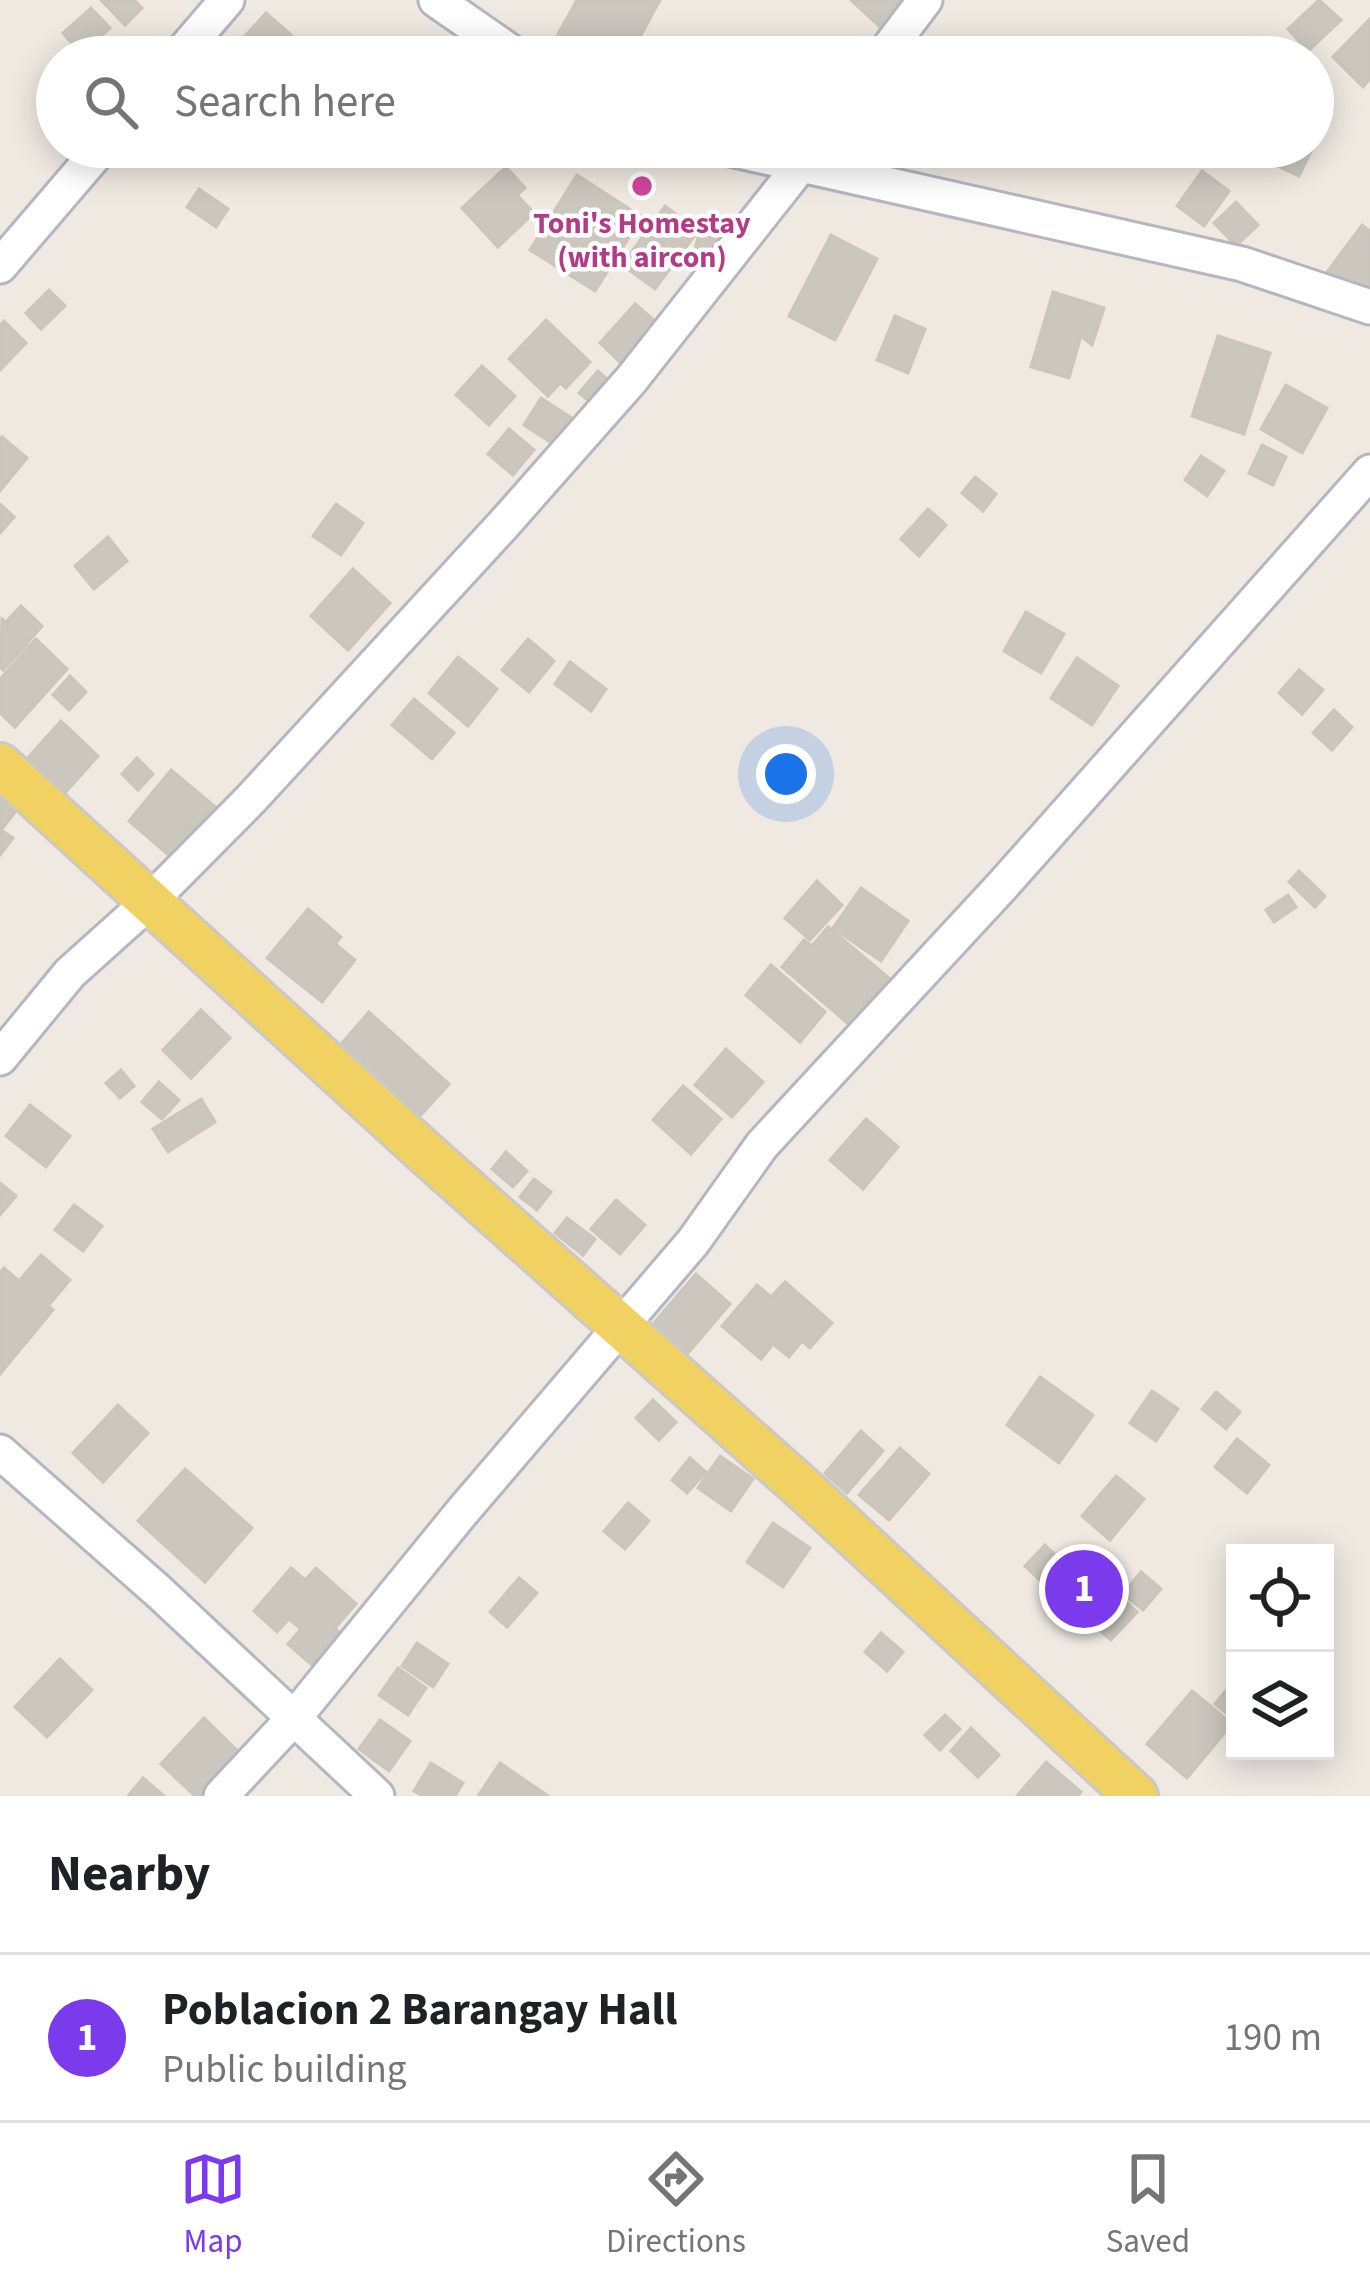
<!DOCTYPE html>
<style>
body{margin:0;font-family:"Source Sans 3",sans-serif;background:#f2f2f2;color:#202124}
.controls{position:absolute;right:36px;bottom:36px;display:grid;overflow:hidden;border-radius:0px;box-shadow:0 6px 30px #0003}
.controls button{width:108px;height:108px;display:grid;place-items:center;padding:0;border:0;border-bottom:3px solid #e0e0e0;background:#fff;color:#202124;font:60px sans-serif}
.you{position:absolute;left:786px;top:774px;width:42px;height:42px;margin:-30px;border:9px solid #fff;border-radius:50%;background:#1a73e8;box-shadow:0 0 0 18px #1a73e833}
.badge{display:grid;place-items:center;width:78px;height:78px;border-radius:50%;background:#7c3aed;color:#fff;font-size:39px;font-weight:700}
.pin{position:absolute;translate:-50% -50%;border:6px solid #fff;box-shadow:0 3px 12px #0006}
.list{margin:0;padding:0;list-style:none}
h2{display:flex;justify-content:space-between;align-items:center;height:156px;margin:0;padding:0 48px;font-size:51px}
h2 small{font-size:39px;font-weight:400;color:#757577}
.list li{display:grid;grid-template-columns:78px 1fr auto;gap:36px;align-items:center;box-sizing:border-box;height:168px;padding:0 48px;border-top:3px solid #e0e0e0}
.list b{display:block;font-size:45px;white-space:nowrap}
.list p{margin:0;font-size:39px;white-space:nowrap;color:#757577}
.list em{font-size:39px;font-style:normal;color:#757577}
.icon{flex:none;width:66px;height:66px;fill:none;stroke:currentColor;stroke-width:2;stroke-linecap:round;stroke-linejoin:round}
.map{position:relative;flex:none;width:1370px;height:1796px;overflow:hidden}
.search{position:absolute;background:#fff;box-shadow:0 6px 30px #0003;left:36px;right:36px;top:36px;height:132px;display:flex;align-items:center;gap:30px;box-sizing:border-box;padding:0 42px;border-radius:66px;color:#757577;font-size:45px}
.sheet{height:324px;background:#fff}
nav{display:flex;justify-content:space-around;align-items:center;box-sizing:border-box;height:168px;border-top:3px solid #e0e0e0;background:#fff;font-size:33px;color:#757577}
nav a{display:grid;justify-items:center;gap:6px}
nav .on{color:#7c3aed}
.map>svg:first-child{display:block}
.building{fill:#cbc7bf;stroke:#cbc5ba;stroke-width:3}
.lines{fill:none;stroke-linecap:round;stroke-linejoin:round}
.minor-casing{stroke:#b4b7c1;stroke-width:39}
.major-casing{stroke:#c9c9c9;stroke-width:48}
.minor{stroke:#fff;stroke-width:33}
.major{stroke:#f2d163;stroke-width:42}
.hotel-dot{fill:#d1479c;stroke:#fff;stroke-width:4.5}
.labels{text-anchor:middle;stroke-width:9;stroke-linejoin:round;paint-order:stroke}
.hotel-label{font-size:30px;font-weight:bold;fill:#b23c85;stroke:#fff}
</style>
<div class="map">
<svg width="1370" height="1796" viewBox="0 0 1370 1796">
<rect width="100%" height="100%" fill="#efe9e1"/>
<!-- building -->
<g class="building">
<path d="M101,0H134L142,8L125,25Z"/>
<path d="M577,0H660L629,57H569L551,47Z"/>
<path d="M851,0H909L882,29Z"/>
<path d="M1319,0L1341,20L1308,51L1288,29Z"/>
<path d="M91,8L110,28L82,54L63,33Z"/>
<path d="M266,13L291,35L272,57H226Z"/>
<path d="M1370,19V79L1363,87L1333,57Z"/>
<path d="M837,44L853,57H827Z"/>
<path d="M1264,147H1313L1299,176L1259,157Z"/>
<path d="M506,167L525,188L517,195L534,213L498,247L462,208Z"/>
<path d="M1202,171L1229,191L1204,226L1177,206Z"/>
<path d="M577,175L642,217L595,291L530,250Z"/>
<path d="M199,189L228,209L216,227L187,207Z"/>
<path d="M1236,202L1258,225L1236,246L1214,223Z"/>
<path d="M665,206L698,231L655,289L622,265Z"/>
<path d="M704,216L729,223L717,266L692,259Z"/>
<path d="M1362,225L1370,231V286L1359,300L1325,275Z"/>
<path d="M831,235L877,259L835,340L789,316Z"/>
<path d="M49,290L65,306L41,329L26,313Z"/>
<path d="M1053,292L1104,308L1092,345L1081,336L1069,378L1031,367Z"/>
<path d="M635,304L657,323L621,363L600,343Z"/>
<path d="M895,316L925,329L908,373L877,360Z"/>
<path d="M546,320L590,362L566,388L560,383L548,396L509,359Z"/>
<path d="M4,321L26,343L0,370V325Z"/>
<path d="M1218,336L1270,353L1244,434L1192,416Z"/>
<path d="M482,366L515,396L489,425L456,395Z"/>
<path d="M598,371L617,388L599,409L579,393Z"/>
<path d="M1286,385L1327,408L1302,453L1261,429Z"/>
<path d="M541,398L578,422L561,449L524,425Z"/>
<path d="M509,429L534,450L513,475L488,454Z"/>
<path d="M2,437L27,458L0,491V440Z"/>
<path d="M1262,445L1286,457L1273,485L1249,473Z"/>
<path d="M1201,456L1224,471L1207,496L1185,480Z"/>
<path d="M975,477L996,494L983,511L962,493Z"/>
<path d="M0,504L14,517L0,533Z"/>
<path d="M336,504L363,523L341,555L313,536Z"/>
<path d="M928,509L946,525L919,556L901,539Z"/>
<path d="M108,537L127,561L94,589L75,566Z"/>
<path d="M353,569L390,603L348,650L311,616Z"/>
<path d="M21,606L42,626L28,642L6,622Z"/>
<path d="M1026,612L1064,634L1041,673L1004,651Z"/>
<path d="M2,619L28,643L3,670L0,667Z"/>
<path d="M36,639L67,669L15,727L0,713V679Z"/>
<path d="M528,639L554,661L529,692L502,670Z"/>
<path d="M458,657L497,689L468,726L429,693Z"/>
<path d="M1077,658L1118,686L1092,725L1051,698Z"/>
<path d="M570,662L606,689L591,711L555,684Z"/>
<path d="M1299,670L1323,690L1302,714L1279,693Z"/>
<path d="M70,676L86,692L69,710L53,695Z"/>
<path d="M414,699L454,733L432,759L392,725Z"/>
<path d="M1334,710L1352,727L1332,750L1313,733Z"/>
<path d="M61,721L98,756L65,793L27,759Z"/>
<path d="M137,758L153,774L138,790L122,774Z"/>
<path d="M171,770L219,810L177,862L129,821Z"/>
<path d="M0,799L16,811L1,830L13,838L0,855Z"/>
<path d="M1299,871L1325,896L1315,907L1289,882Z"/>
<path d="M817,881L842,905L810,940L785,918Z"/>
<path d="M861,888L908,921L881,961L833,928Z"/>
<path d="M1288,895L1296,907L1274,922L1266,910Z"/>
<path d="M308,909L341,937L335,944L355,960L322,1002L267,958Z"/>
<path d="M828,927L890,979L851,1026L782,967L804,940L812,946Z"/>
<path d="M771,965L825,1012L800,1042L746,995Z"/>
<path d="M201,1010L230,1038L191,1078L163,1050Z"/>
<path d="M369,1012L449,1084L421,1115L342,1043Z"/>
<path d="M726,1049L763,1082L732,1117L695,1085Z"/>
<path d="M121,1070L134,1086L120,1098L106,1083Z"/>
<path d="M159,1082L179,1100L162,1119L142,1102Z"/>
<path d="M683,1086L721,1119L691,1154L653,1120Z"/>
<path d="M201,1099L215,1122L168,1152L153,1129Z"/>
<path d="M30,1105L70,1136L46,1167L6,1136Z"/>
<path d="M866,1119L898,1147L863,1189L830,1160Z"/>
<path d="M506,1152L527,1171L513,1187L492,1169Z"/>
<path d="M534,1179L551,1192L537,1210L520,1197Z"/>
<path d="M0,1183L16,1196L0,1215Z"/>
<path d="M616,1200L645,1225L620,1254L591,1229Z"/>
<path d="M74,1205L102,1226L83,1251L55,1230Z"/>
<path d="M567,1218L595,1239L583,1255L555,1233Z"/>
<path d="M41,1255L70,1280L48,1306L53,1310L0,1374V1273L4,1268L19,1281Z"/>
<path d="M696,1274L730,1304L687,1354L653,1324Z"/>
<path d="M785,1282L832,1323L810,1348L802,1341L789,1357L773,1344L761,1359L722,1326L757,1285L771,1297Z"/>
<path d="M1040,1377L1093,1415L1059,1463L1007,1425Z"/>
<path d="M1152,1391L1178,1409L1156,1441L1130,1423Z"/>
<path d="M1216,1392L1240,1412L1226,1429L1202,1409Z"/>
<path d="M653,1400L676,1422L659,1440L636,1418Z"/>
<path d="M118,1405L148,1433L103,1482L73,1453Z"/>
<path d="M861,1431L883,1451L847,1493L825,1473Z"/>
<path d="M1237,1439L1269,1465L1247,1493L1215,1467Z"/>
<path d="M900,1448L929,1474L889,1520L859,1495Z"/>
<path d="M720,1456L753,1479L731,1511L698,1488Z"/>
<path d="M690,1458L706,1472L687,1493L672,1480Z"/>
<path d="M185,1469L252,1528L205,1582L138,1521Z"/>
<path d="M1116,1476L1144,1499L1110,1540L1082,1516Z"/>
<path d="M628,1503L649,1521L625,1549L604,1531Z"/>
<path d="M773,1523L810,1548L783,1587L747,1562Z"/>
<path d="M1045,1545L1071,1571L1051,1591L1025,1566Z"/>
<path d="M291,1568L305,1580L316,1568L356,1604L335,1628L349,1641L321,1673L288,1644L301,1629L289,1619L277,1632L254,1611Z"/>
<path d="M1082,1568L1107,1590L1081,1621L1055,1600Z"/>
<path d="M1141,1572L1161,1589L1143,1610L1123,1594Z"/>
<path d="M519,1578L537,1593L507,1627L490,1612Z"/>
<path d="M1115,1591L1137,1612L1111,1640L1088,1620Z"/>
<path d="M881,1633L903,1652L887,1671L865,1652Z"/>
<path d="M417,1643L448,1664L433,1687L402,1666Z"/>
<path d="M60,1659L92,1690L47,1737L15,1707Z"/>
<path d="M398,1668L426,1688L408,1715L379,1695Z"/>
<path d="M1232,1683L1235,1685V1720L1215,1704Z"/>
<path d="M1192,1691L1232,1724L1187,1778L1147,1744Z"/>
<path d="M945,1715L960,1729L940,1750L925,1735Z"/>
<path d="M204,1718L246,1759L211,1796H195L161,1764Z"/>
<path d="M380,1720L410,1741L389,1771L359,1749Z"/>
<path d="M971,1728L999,1755L978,1777L951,1751Z"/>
<path d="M1046,1762L1081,1792L1078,1796H1017Z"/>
<path d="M431,1763L463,1783L455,1796H423L414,1791Z"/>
<path d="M500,1763L548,1796H478Z"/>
<path d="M143,1778L164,1796H128Z"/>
</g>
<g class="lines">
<!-- minor casing -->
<g class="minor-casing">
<g id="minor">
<path d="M436,0L518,57"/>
<path d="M178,57L227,0"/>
<path d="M882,57L925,0"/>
<path d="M721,147L1242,264L1370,307"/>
<path d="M0,266L102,147"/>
<path d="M0,1058L70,973L149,902L251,799L503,525L631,380L815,147"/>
<path d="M0,1452L158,1591L377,1796"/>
<path d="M221,1796L294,1718L462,1512L693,1242L762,1145L1002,886L1370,472"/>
</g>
</g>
<!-- major casing -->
<g class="major-casing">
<path id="major" d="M0,765L420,1148L808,1493L1136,1796"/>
</g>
<!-- minor -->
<use href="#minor" class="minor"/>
<!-- major -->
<use href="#major" class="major"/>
</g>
<!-- markers -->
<circle class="hotel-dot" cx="642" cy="186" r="12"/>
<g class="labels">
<!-- hotel labels -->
<g class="hotel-label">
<text x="642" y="233">Toni's Homestay<tspan x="642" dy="34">(with aircon)</tspan></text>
</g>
</g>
</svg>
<div class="controls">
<button><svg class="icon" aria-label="locate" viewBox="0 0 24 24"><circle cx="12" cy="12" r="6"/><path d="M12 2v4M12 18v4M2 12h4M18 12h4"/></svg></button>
<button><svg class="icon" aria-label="layers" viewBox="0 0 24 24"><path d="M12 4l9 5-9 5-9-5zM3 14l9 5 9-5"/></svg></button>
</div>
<div class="you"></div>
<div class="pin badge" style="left:1084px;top:1589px">1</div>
<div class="search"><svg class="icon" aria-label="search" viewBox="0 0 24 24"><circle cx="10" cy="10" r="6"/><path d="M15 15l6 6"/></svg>Search here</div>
</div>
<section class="sheet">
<h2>Nearby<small></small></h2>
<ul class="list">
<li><span class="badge">1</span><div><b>Poblacion 2 Barangay Hall</b><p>Public building</p></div><em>190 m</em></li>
</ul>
</section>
<nav>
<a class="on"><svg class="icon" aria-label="map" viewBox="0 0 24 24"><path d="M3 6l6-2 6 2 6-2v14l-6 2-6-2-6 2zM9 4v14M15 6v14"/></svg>Map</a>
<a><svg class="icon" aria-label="directions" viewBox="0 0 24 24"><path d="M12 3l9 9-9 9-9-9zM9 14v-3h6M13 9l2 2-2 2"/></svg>Directions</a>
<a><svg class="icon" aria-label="saved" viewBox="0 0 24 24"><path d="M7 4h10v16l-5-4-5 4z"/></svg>Saved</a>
</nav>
